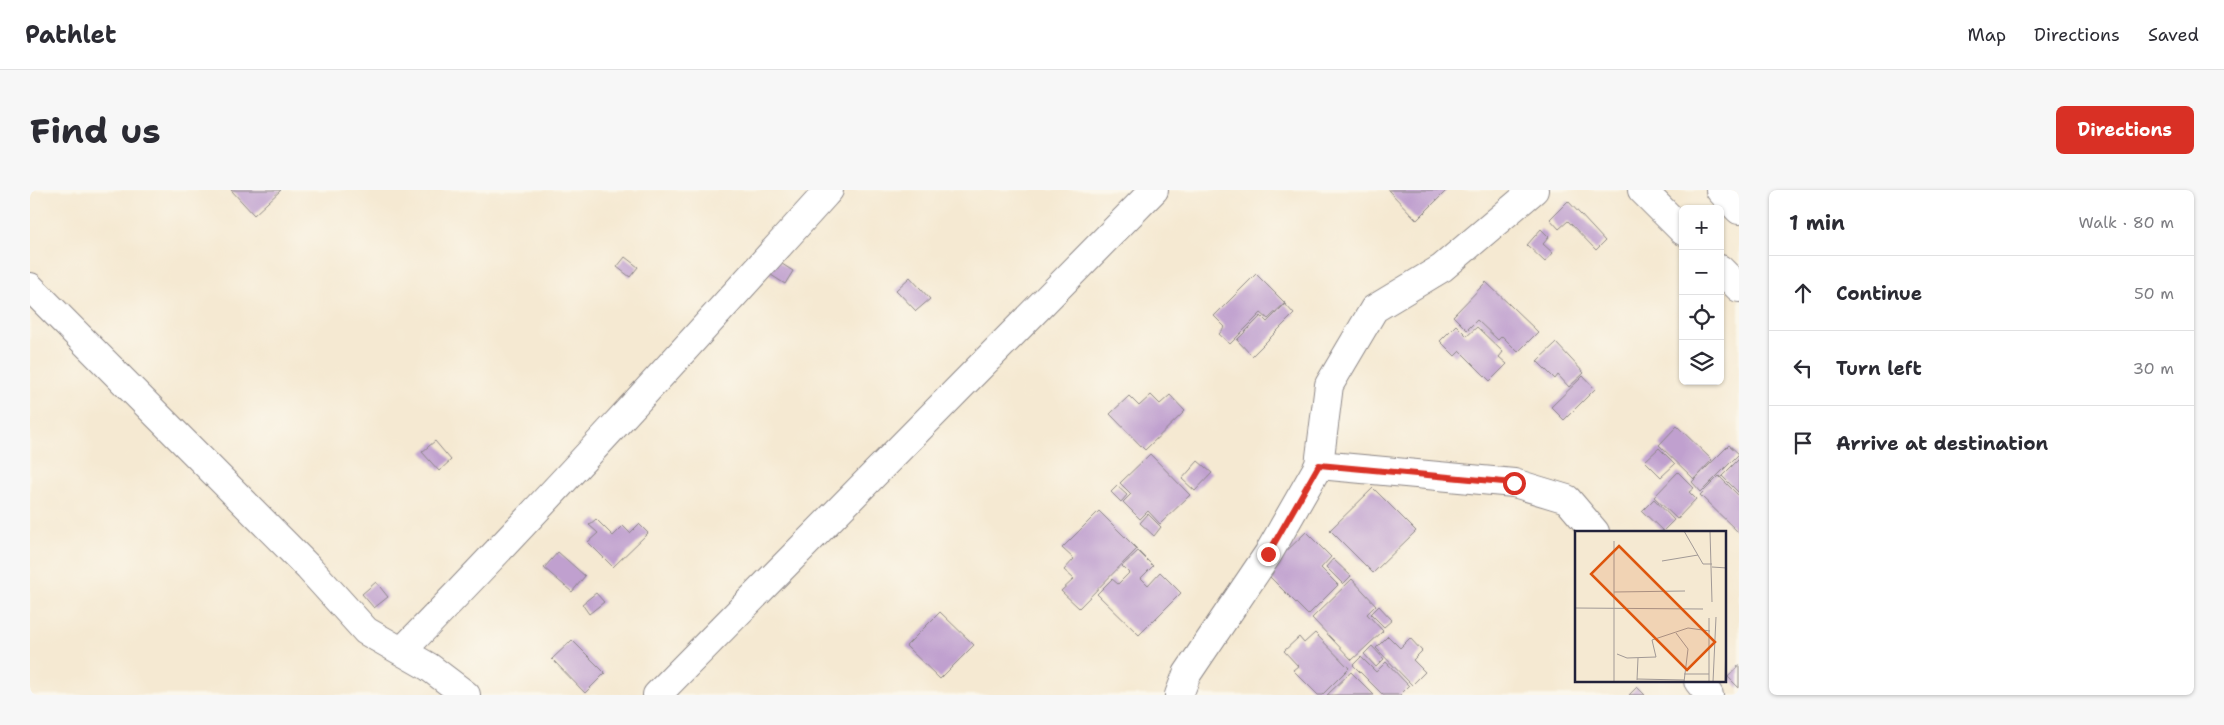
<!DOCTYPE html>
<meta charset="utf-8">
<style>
body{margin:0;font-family:"Shantell Sans",sans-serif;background:#f7f7f7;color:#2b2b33}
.controls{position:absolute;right:15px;top:15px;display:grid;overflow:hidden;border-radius:8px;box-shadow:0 1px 4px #0004}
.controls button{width:45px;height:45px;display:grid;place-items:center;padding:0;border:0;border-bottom:1px solid #e1e1e2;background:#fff;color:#2b2b33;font:25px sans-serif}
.stop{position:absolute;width:15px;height:15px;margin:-11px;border:4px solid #d93025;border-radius:50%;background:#fff}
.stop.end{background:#d93025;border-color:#fff;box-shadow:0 1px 5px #0008}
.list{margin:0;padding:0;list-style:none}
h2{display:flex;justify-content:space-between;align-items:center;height:65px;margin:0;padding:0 20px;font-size:21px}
h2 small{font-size:16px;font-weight:400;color:#7c7c81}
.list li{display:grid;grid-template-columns:32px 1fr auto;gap:15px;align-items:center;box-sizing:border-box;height:75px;padding:0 20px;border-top:1px solid #e1e1e2}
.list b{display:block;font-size:19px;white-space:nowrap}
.list em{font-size:16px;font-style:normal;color:#7c7c81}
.icon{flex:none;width:28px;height:28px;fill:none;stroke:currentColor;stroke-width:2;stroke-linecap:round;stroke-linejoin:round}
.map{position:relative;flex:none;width:1709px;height:505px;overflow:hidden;border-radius:8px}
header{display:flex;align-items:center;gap:30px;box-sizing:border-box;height:70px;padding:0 25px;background:#fff;border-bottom:1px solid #e1e1e2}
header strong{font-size:24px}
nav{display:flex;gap:28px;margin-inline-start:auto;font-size:18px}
.intro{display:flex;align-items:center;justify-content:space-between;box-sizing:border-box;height:120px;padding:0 30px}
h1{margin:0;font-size:35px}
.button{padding:12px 22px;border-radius:8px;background:#d93025;color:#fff;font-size:18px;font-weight:700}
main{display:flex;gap:30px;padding:0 30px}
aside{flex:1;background:#fff;border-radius:8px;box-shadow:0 1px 4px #0004}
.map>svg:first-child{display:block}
.building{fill:#c0a0cf}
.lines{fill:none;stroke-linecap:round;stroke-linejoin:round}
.minor-casing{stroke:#8c8686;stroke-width:30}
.minor{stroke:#fff;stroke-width:28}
.route{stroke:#d93025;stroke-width:6}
.inset-road{fill:none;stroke:#a19996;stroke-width:1}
.view{fill:#de560e;fill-opacity:0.15;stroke:#de560e;stroke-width:2.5}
.inset-edge{fill:none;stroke:#22223b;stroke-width:2.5}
</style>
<header>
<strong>Pathlet</strong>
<nav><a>Map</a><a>Directions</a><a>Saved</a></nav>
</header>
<div class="intro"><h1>Find us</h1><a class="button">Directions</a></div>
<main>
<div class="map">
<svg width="1709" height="505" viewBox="0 0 1709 505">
<rect width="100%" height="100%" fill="#fbf7ec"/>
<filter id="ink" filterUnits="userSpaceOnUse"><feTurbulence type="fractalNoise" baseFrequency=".02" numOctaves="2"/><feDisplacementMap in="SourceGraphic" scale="10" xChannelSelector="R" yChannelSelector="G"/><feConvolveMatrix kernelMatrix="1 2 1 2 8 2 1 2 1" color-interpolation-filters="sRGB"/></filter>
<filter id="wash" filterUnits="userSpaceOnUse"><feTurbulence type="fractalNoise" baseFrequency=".0096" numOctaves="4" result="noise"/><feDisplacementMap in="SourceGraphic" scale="20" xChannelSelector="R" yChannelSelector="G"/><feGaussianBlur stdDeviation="1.12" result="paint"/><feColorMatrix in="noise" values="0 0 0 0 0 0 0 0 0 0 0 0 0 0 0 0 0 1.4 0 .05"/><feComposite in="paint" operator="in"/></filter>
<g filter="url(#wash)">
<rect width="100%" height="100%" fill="#f5e9d2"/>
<g id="blocks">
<!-- building -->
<g class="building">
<path d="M201,0H251L224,25Z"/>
<path d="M1358,0H1417L1387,30Z"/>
<path d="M1538,11L1575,51L1566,60L1538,31L1529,39L1520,29Z"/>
<path d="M1511,39L1519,47L1513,54L1523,63L1515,72L1497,55Z"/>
<path d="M595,67L608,77L600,87L587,77Z"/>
<path d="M746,70L763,81L755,94L738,83Z"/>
<path d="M1226,84L1255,113L1238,129L1231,123L1200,154L1189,144L1195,137L1184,126Z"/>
<path d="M880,87L900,109L886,121L866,100Z"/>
<path d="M1456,92L1508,142L1488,162L1472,146L1468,150L1447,130L1437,140L1423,126Z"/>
<path d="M1255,114L1264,124L1222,166L1207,150L1231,126L1237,132Z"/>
<path d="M1426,135L1437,146L1447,137L1473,162L1469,167L1477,174L1460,191L1430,161L1425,166L1410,151Z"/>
<path d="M1526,153L1554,183L1539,197L1528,185L1525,189L1507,171Z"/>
<path d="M1553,186L1565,199L1534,230L1521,217Z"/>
<path d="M1121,205L1130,214L1140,205L1155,221L1115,260L1080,224L1099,206L1109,216Z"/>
<path d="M1647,236L1682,270L1664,289L1629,255Z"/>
<path d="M405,251L421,270L409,281L392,262Z"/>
<path d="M1699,255L1709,264L1671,302L1662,292Z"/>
<path d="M1629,258L1645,274L1631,287L1615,271Z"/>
<path d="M1120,264L1160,305L1130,334L1118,321L1110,329L1093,312L1101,304L1090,293Z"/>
<path d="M1709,269V303L1692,286Z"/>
<path d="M1168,271L1182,283L1165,301L1152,289Z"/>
<path d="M1648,282L1664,298L1659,302L1666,309L1647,329L1624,307Z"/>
<path d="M1689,286L1709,306V343L1670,305Z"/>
<path d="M1087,296L1097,305L1091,312L1081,302Z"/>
<path d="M1343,298L1386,341L1343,383L1300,340Z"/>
<path d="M1624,309L1644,330L1633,341L1612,321Z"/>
<path d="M1069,321L1107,359L1049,418L1031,401L1044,389L1034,380L1044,369L1032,358Z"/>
<path d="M1118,324L1131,337L1124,346L1110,333Z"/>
<path d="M566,329L583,346L593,336L600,343L609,334L618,343L583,377L558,352L568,343L559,335Z"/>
<path d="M1276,342L1301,367L1291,378L1308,395L1278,425L1235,382Z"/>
<path d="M1108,361L1123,376L1111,388L1118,395L1130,382L1151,403L1109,445L1067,404L1082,389L1088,394L1099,383L1092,376Z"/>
<path d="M528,362L555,386L542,402L514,378Z"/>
<path d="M1303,369L1321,386L1313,394L1296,377Z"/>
<path d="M1322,389L1346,415L1337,424L1353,441L1322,470L1282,428Z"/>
<path d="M346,392L358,407L344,418L332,404Z"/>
<path d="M566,403L574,412L559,424L552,414Z"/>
<path d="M1349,416L1362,430L1354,437L1341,424Z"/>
<path d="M910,422L944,455L910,489L876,456Z"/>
<path d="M1285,443L1319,478L1292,505H1288L1263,480L1268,476L1254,461L1269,447L1274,453Z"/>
<path d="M1358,446L1370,458L1380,448L1392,461L1383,470L1395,482L1382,495L1346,458Z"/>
<path d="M542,450L575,483L555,503L522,469Z"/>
<path d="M1342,456L1354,469L1346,477L1334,464Z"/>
<path d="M1331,467L1346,482L1356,472L1379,496L1370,505H1353L1323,475Z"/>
<path d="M1709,475V498L1698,487Z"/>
<path d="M1321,482L1344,505H1297Z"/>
<path d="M1607,497L1615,505H1599Z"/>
</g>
</g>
</g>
<g filter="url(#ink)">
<use href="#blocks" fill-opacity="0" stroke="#8c8686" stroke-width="1"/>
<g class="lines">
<!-- minor casing -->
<g class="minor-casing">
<g id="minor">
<path d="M1612,0L1653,41"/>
<path d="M1690,0L1709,20"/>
<path d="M1690,79L1709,98"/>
<path d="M0,97L279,378L336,441L399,477L436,505"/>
<path d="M1289,275L1484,293L1537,309L1565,342"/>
<path d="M372,461C518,311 658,156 799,0"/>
<path d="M1668,491L1679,505"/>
<path d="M627,505L1124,0"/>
<path d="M1149,505L1157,484L1238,364L1289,275L1299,195L1344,119L1412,78L1504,0"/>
</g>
</g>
<!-- minor -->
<use href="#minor" class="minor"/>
</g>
</g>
<g class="lines" filter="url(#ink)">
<!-- route -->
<path class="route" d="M1238,364L1289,275L1484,293"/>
</g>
<!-- overview -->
<g transform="translate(1545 341)">
<rect width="151" height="151" fill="#f5e9d2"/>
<path class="inset-road" d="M109,0L128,33H137M135,0L137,71M39,10V151M87,30L123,24M137,36L152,37M39,61L110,60M0,77L128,78M134,87V151M101,102L113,118L109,151M42,123L52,127L81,126L77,109L113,97L135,100M109,143H134M62,148L109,149M62,149L63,127M138,151L141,86M150,151L151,107"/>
<path class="view" d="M44,15L140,111L112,139L16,43Z"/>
<rect width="151" height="151" class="inset-edge"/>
</g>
</svg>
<div class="controls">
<button>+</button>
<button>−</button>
<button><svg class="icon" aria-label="locate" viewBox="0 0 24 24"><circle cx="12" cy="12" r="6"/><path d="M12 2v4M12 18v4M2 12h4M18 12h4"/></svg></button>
<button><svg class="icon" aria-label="layers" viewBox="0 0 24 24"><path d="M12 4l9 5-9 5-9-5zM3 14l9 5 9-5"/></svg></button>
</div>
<div class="stop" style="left:1484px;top:293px"></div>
<div class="stop end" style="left:1238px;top:364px"></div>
</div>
<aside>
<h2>1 min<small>Walk · 80 m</small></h2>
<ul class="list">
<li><svg class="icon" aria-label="ahead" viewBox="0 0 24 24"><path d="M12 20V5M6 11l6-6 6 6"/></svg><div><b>Continue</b></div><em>50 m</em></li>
<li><svg class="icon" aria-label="left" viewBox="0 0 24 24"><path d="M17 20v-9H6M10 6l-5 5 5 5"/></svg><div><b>Turn left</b></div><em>30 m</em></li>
<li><svg class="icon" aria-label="arrive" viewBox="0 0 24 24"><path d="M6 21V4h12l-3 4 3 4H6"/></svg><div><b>Arrive at destination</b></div></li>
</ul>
</aside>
</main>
